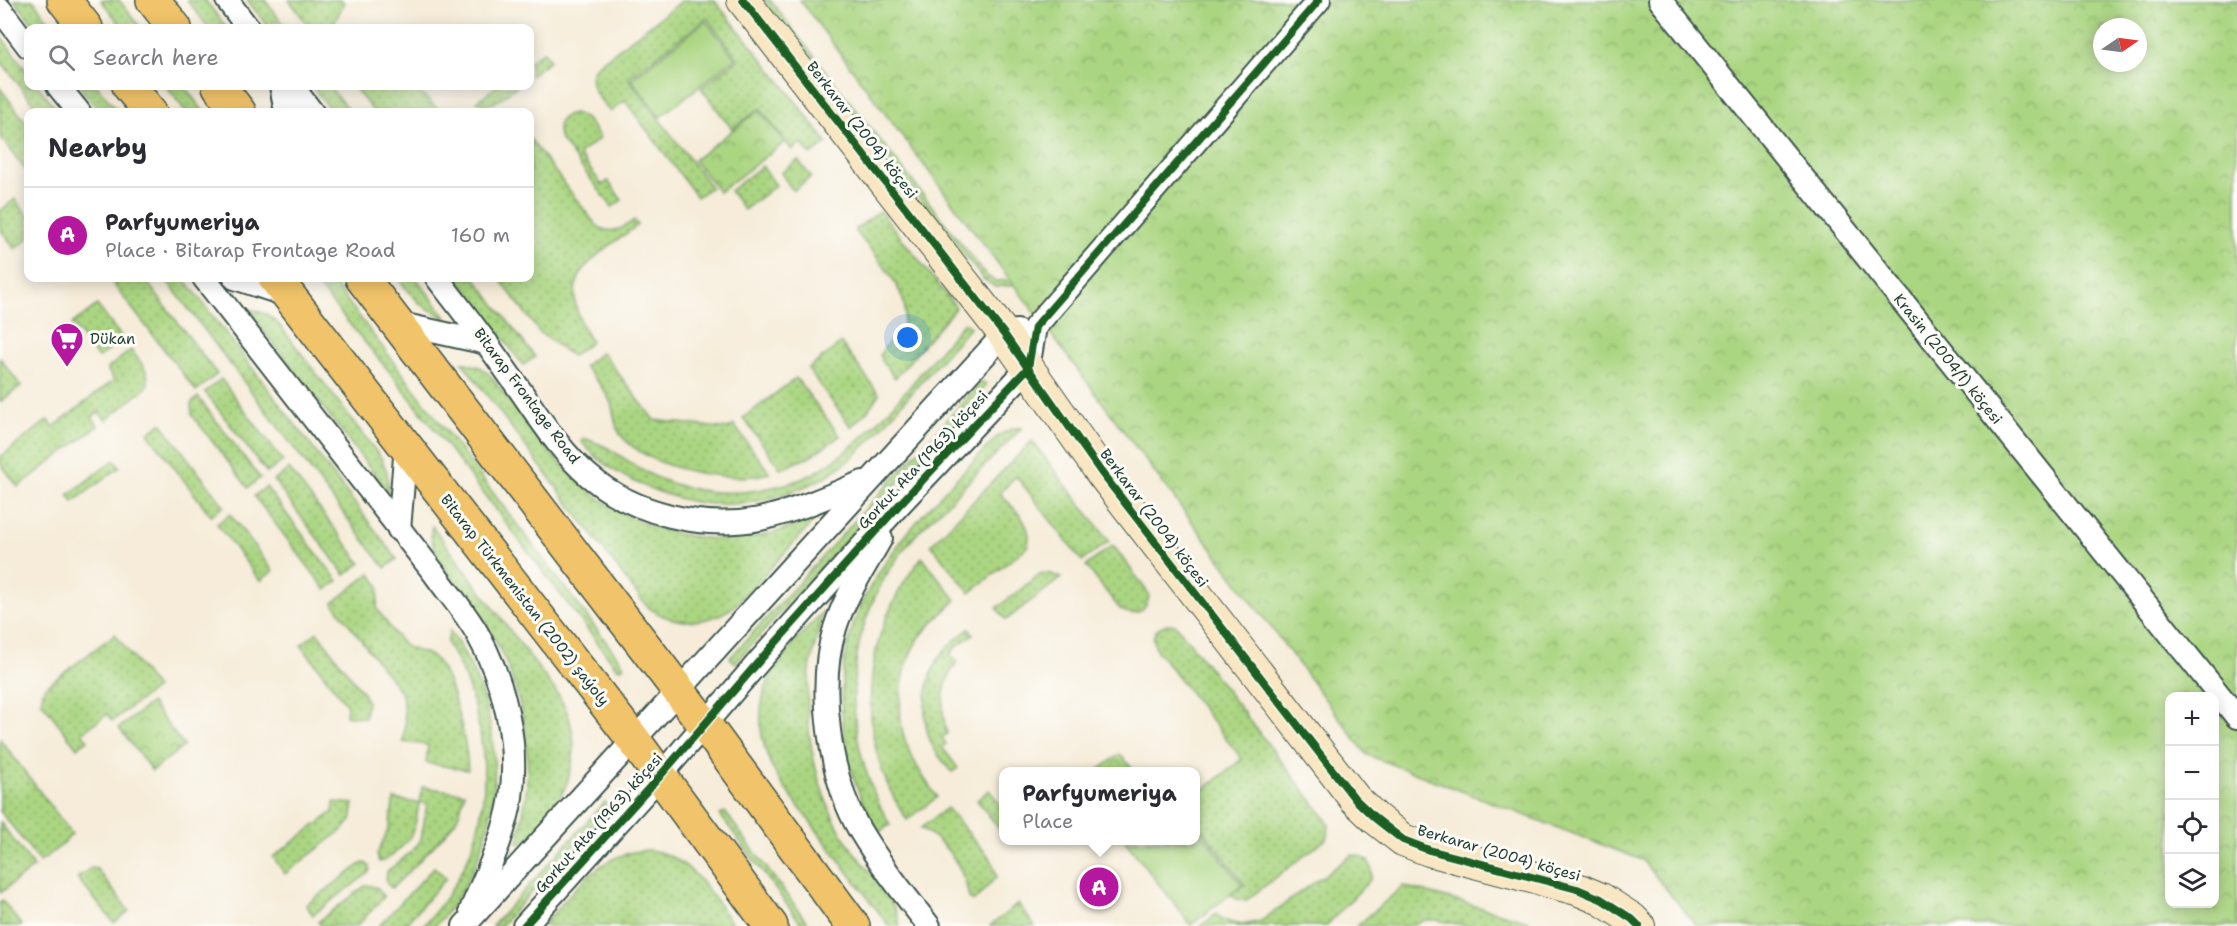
<!DOCTYPE html>
<meta charset="utf-8">
<style>
body{margin:0;font-family:"Shantell Sans",sans-serif;background:#f7f7f7;color:#2b2b33}
.controls{position:absolute;right:18px;bottom:18px;display:grid;overflow:hidden;border-radius:12px;box-shadow:0 3px 15px #0003}
.controls button{width:54px;height:54px;display:grid;place-items:center;padding:0;border:0;border-bottom:2px solid #e1e1e2;background:#fff;color:#2b2b33;font:30px sans-serif}
.compass{position:absolute;left:2093px;top:18px;width:54px;height:54px;border-radius:50%;background:#fff;box-shadow:0 3px 15px #0003;rotate:77deg}
.you{position:absolute;left:908px;top:338px;width:21px;height:21px;margin:-15px;border:4px solid #fff;border-radius:50%;background:#1a73e8;box-shadow:0 0 0 9px #1a73e833}
.badge{display:grid;place-items:center;width:39px;height:39px;border-radius:50%;background:#b5179e;color:#fff;font-size:20px;font-weight:700}
.pin{position:absolute;translate:-50% -50%;border:3px solid #fff;box-shadow:0 2px 6px #0006}
.popup{position:absolute;left:999px;top:767px;width:201px;height:78px;box-sizing:border-box;display:grid;place-content:center;border-radius:12px;background:#fff;filter:drop-shadow(0 2px 4px #0005);font-size:20px;white-space:nowrap;color:#7c7c81}
.popup b{font-size:22px;color:#2b2b33}
.popup::after{content:'';position:absolute;left:50%;top:100%;margin-left:-12px;border:12px solid transparent;border-top-color:#fff}
.list{margin:0;padding:0;list-style:none}
h2{display:flex;justify-content:space-between;align-items:center;height:78px;margin:0;padding:0 24px;font-size:26px}
h2 small{font-size:20px;font-weight:400;color:#7c7c81}
.list li{display:grid;grid-template-columns:39px 1fr auto;gap:18px;align-items:center;box-sizing:border-box;height:96px;padding:0 24px;border-top:2px solid #e1e1e2}
.list b{display:block;font-size:22px;white-space:nowrap}
.list p{margin:0;font-size:20px;white-space:nowrap;color:#7c7c81}
.list em{font-size:20px;font-style:normal;color:#7c7c81}
.icon{flex:none;width:33px;height:33px;fill:none;stroke:currentColor;stroke-width:2;stroke-linecap:round;stroke-linejoin:round}
.map{position:relative;flex:none;width:2237px;height:926px;overflow:hidden}
.search{position:absolute;background:#fff;box-shadow:0 3px 15px #0003;left:24px;top:24px;width:510px;height:66px;display:flex;align-items:center;gap:15px;box-sizing:border-box;padding:0 21px;border-radius:12px;color:#7c7c81;font-size:22px}
.panel{position:absolute;background:#fff;box-shadow:0 3px 15px #0003;left:24px;top:108px;width:510px;height:174px;border-radius:12px}
.map>svg:first-child{display:block}
.grass{fill:url(#grass-dots);stroke:#64895a;stroke-width:1.5}
.park{fill:url(#park-crowns);stroke:#64895a;stroke-width:1.5;fill-rule:evenodd}
.pitch{fill:#aad581;stroke:#64895a;stroke-width:1.5}
.lines{fill:none;stroke-linecap:round;stroke-linejoin:round}
.street-casing{stroke:#3f574d;stroke-width:26}
.secondary-casing{stroke:#3f574d;stroke-width:34}
.primary-casing{stroke:#3f574d;stroke-width:36}
.street{stroke:#fff;stroke-width:22}
.secondary{stroke:#f9e7c3;stroke-width:32}
.primary{stroke:#f1c36a;stroke-width:33}
.cycleway-casing{stroke:#fdfcf7;stroke-width:11}
.cycleway{stroke:#1b5e20;stroke-width:8}
.labels{text-anchor:middle;stroke-width:6;stroke-linejoin:round;paint-order:stroke}
.street-label{font-size:15px;fill:#1f3d34;stroke:#fdfcf7}
.poi-label{font-size:15px;fill:#1f3d34;stroke:#fdfcf7;text-anchor:start}
</style>
<div class="map">
<svg width="2237" height="926" viewBox="0 0 2237 926">
<defs>
<pattern id="grass-dots" width="8" height="8" patternUnits="userSpaceOnUse" patternTransform="scale(1.5)"><rect width="8" height="8" fill="#aad581"/><path d="M2 2h.1M6 6h.1" fill="none" stroke="#8aae6a" stroke-width="1.8" stroke-linecap="round"/></pattern>
<pattern id="park-crowns" width="20" height="18" patternUnits="userSpaceOnUse" patternTransform="scale(1.5)"><rect width="20" height="18" fill="#aad581"/><path d="M2 6a3 3 0 1 1 6 0M12 15a3 3 0 1 1 6 0" fill="none" stroke="#8aae6a"/></pattern>
</defs>
<rect width="100%" height="100%" fill="#fdfcf7"/>
<filter id="ink" filterUnits="userSpaceOnUse"><feTurbulence type="fractalNoise" baseFrequency=".0167" numOctaves="2"/><feDisplacementMap in="SourceGraphic" scale="12" xChannelSelector="R" yChannelSelector="G"/><feConvolveMatrix kernelMatrix="1 2 1 2 8 2 1 2 1" color-interpolation-filters="sRGB"/></filter>
<filter id="wash" filterUnits="userSpaceOnUse"><feTurbulence type="fractalNoise" baseFrequency=".008" numOctaves="4" result="noise"/><feDisplacementMap in="SourceGraphic" scale="24" xChannelSelector="R" yChannelSelector="G"/><feGaussianBlur stdDeviation="1.35" result="paint"/><feColorMatrix in="noise" values="0 0 0 0 0 0 0 0 0 0 0 0 0 0 0 0 0 1.4 0 .05"/><feComposite in="paint" operator="in"/></filter>
<g filter="url(#wash)">
<rect width="100%" height="100%" fill="#f6ecd9"/>
<!-- grass -->
<g class="grass">
<path d="M14,0H33L54,28H36Z"/>
<path d="M101,0H119L141,28H123Z"/>
<path d="M187,0H205L227,28H209Z"/>
<path d="M247,0H265L286,28H269Z"/>
<path d="M289,0H342L344,4L331,28H310Z"/>
<path d="M683,0H714L781,82L827,143L811,155L801,143L792,150L760,108L732,129L701,88L738,59L707,18L628,78L711,187L697,197L625,101L610,112C600,99 583,83 596,66Z"/>
<path d="M763,0H770L986,275L995,281L1016,280L1018,285L995,287L983,279Z"/>
<path d="M0,35L28,73V86H38L59,112H40L0,60Z"/>
<path d="M543,51L550,60L530,76V61Z"/>
<path d="M79,86H97L118,112H100Z"/>
<path d="M166,86H184L204,112H186Z"/>
<path d="M312,86H329L350,112H332Z"/>
<path d="M353,86H413L441,112H374Z"/>
<path d="M497,86H517C504,95 493,111 477,101Z"/>
<path d="M0,88L28,125V173L0,136Z"/>
<path d="M574,113C587,116 593,128 600,138L579,154L602,185L608,181L622,200L612,207L560,139C555,126 559,116 574,113Z"/>
<path d="M530,139L596,225C610,236 622,229 634,220L638,225C590,261 552,276 591,342L572,356L540,333L499,278H530Z"/>
<path d="M762,166L776,185L744,210L730,191Z"/>
<path d="M15,199L28,216V239L15,249L0,229V211Z"/>
<path d="M880,211L956,307L895,378L882,361L880,355C885,343 898,336 903,324C915,294 872,253 855,230Z"/>
<path d="M116,278H144L217,374L196,391L111,281Z"/>
<path d="M165,278H184L397,559L385,568Z"/>
<path d="M311,278H330L623,664V667L621,669L617,668L398,382Z"/>
<path d="M397,278H416L448,320L420,304Z"/>
<path d="M457,278H475L535,357L523,365Z"/>
<path d="M97,305L123,339L98,358L72,324Z"/>
<path d="M246,308L266,314L278,323L381,458L387,472L389,493Z"/>
<path d="M964,322L970,327C947,353 923,380 900,406C878,432 857,458 828,475C807,488 783,495 759,501C728,507 695,505 665,494C634,484 601,466 581,441L584,438C593,442 605,445 613,451C631,463 647,475 668,482C696,492 728,495 758,490C777,486 797,483 814,473C872,441 920,372 964,322Z"/>
<path d="M841,343L879,394L868,410L851,427L808,369Z"/>
<path d="M131,350C140,362 153,373 146,388L106,420L99,412L92,417L98,426L18,487L0,463V457L48,420L53,427L114,380L107,369Z"/>
<path d="M602,352L654,420L728,429L734,425L770,473C729,484 647,470 620,434C613,425 615,409 609,399C604,387 592,376 584,366Z"/>
<path d="M0,358L21,386L0,402Z"/>
<path d="M462,362L480,367L489,374C556,462 606,539 730,539C746,539 764,536 779,531C790,528 803,521 814,521L740,601C714,626 669,629 643,602Z"/>
<path d="M796,378L840,436L809,457L781,469L743,418Z"/>
<path d="M221,379L283,461L267,473L205,392Z"/>
<path d="M982,381L986,385L735,663L730,658Z"/>
<path d="M198,397L260,478L248,488L192,415L191,404Z"/>
<path d="M161,423L224,506L211,516L148,433Z"/>
<path d="M1014,428H1022C997,453 972,478 948,503C930,520 912,537 898,557C840,638 841,740 890,825L879,832C833,759 828,659 872,584C903,529 956,480 999,435Z"/>
<path d="M1032,441L1109,541L1082,561L1016,476L1000,493C1012,507 1036,526 1027,547L970,593L931,545Z"/>
<path d="M114,460L120,467L73,502L68,495Z"/>
<path d="M289,469L361,563L345,575L274,481Z"/>
<path d="M266,487L338,581L326,590L254,496Z"/>
<path d="M230,514L273,571L260,581L217,524Z"/>
<path d="M432,526L555,690C593,745 568,803 523,844L518,842C531,783 532,739 513,681C507,662 498,644 488,627C473,601 424,556 432,526Z"/>
<path d="M1113,545L1149,594C1148,612 1133,619 1119,608L1086,566Z"/>
<path d="M922,557L956,600C944,612 930,623 920,637C902,661 895,711 905,740C912,761 924,779 937,797L907,820C852,737 861,634 922,557Z"/>
<path d="M370,573L379,586L377,609C385,619 396,639 406,646C414,652 428,651 435,659C453,678 467,744 468,770L426,763L428,745L403,742L405,724L402,694L333,603Z"/>
<path d="M1048,573L1061,578L1006,620L997,608L1040,574Z"/>
<path d="M823,611C818,634 811,656 809,679C803,734 818,799 849,845C866,870 895,895 900,926H889L784,787C772,771 766,756 762,736C753,679 788,651 823,611Z"/>
<path d="M1168,624L1175,625L1180,630L1329,823L1328,835L1325,840L1245,901L1237,899L1231,895L1244,884L1195,820V796L1242,759L1156,649C1150,636 1155,627 1168,624Z"/>
<path d="M969,629L973,634L956,647L950,655L957,662C942,682 940,710 947,734L942,737L946,744L942,747L958,768L952,772C945,764 937,755 932,745C919,717 925,675 944,651C951,642 960,636 969,629Z"/>
<path d="M450,631C513,720 510,845 435,926H423C477,867 495,801 478,723C472,694 463,668 447,643Z"/>
<path d="M317,632L363,693L367,702L365,718L346,715L347,705L301,645Z"/>
<path d="M115,634L156,688L112,721L107,714L82,733L88,740L77,748L41,701L44,688Z"/>
<path d="M0,739L72,834L63,844L40,862L0,811Z"/>
<path d="M422,787L464,793C462,803 461,812 456,820C450,830 398,884 391,888L386,882L387,872L413,850L421,840L427,804L420,802Z"/>
<path d="M989,790L1003,808V834L977,800Z"/>
<path d="M394,799L419,803C415,828 415,836 395,853C390,857 386,861 379,862L377,854L389,828Z"/>
<path d="M334,802L354,804L351,820L345,828L285,874L273,857L333,812Z"/>
<path d="M605,802L608,804L607,808L501,926H492Z"/>
<path d="M947,808L991,859L997,876L974,901L969,898C964,867 948,844 921,828Z"/>
<path d="M725,812L810,926H803L720,815Z"/>
<path d="M0,822L34,867L0,893Z"/>
<path d="M648,850C691,855 710,894 734,926H542C573,892 597,853 648,850Z"/>
<path d="M1352,855C1367,855 1374,864 1371,879L1326,926H1201L1216,914C1230,926 1244,926 1261,921Z"/>
<path d="M365,863L369,866L370,870L367,874L313,915L306,905L361,864Z"/>
<path d="M434,867L446,878L404,926H379Z"/>
<path d="M91,868L97,869L129,911L114,923L77,878Z"/>
<path d="M366,885L378,888L384,897L357,926H321L318,922Z"/>
<path d="M1403,886L1529,921L1527,926H1467L1436,920H1425L1409,926H1357Z"/>
<path d="M2,900L22,926H0V902Z"/>
<path d="M1018,904L1035,926H990Z"/>
</g>
<!-- park -->
<g class="park">
<path d="M800,0H2237V926H1697L1642,860L1367,755ZM2102,27H2138V63H2102ZM2170,696H2214V904H2170Z"/>
<path d="M759,110L785,142L719,192L694,160Z"/>
<path d="M798,160L811,177L793,191L781,173Z"/>
<path d="M151,703L184,746L152,771L119,728Z"/>
<path d="M1120,754L1134,771H1097Z"/>
</g>
<!-- pitch -->
<g class="pitch">
<path d="M706,21L735,58L660,117L631,79Z"/>
<path d="M1195,824L1242,885L1191,925L1125,841L1195,840Z"/>
</g>
</g>
<g filter="url(#ink)">
<g class="lines">
<!-- street casing -->
<g class="street-casing">
<g id="street">
<path d="M227,0L248,28"/>
<path d="M1660,0L2237,717"/>
<path d="M0,9L28,46"/>
<path d="M58,86L79,112"/>
<path d="M281,86L286,112"/>
<path d="M292,86L312,112"/>
<path d="M204,278L434,573C448,593 465,612 477,633C504,681 519,742 511,797C505,836 486,874 471,910"/>
<path d="M235,278L289,296"/>
<path d="M437,278C462,310 487,343 510,376C535,410 557,449 589,476C634,514 703,530 760,519C796,511 829,496 863,482"/>
<path d="M396,323L487,343"/>
<path d="M399,530L406,445"/>
<path d="M881,538C865,567 845,596 835,628C817,685 829,777 859,829C879,863 905,895 929,926"/>
<path d="M464,926L1004,334L1017,331"/>
<path d="M524,926L660,776L761,659L898,506L1028,368L1035,327L1319,0"/>
</g>
</g>
<!-- secondary casing -->
<g class="secondary-casing">
<path id="secondary" d="M743,0L1004,334L1101,472L1355,799L1375,818L1403,840L1429,850L1577,889L1601,899L1632,919L1639,926"/>
</g>
<!-- primary casing -->
<g class="primary-casing">
<g id="primary">
<path d="M64,0L86,28"/>
<path d="M153,0L175,28"/>
<path d="M129,86L150,112"/>
<path d="M219,86L239,112"/>
<path d="M275,278L633,739L771,926"/>
<path d="M362,278L705,725L853,926"/>
</g>
</g>
<!-- street -->
<use href="#street" class="street"/>
<!-- secondary -->
<use href="#secondary" class="secondary"/>
<!-- primary -->
<use href="#primary" class="primary"/>
<!-- cycleway casing -->
<g class="cycleway-casing">
<g id="cycleway">
<path d="M743,0L1004,334L1101,472L1355,799L1375,818L1403,840L1429,850L1577,889L1601,899L1632,919L1639,926"/>
<path d="M524,926L660,776L761,659L898,506L1028,368L1035,327L1319,0"/>
</g>
</g>
<!-- cycleway -->
<use href="#cycleway" class="cycleway"/>
</g>
</g>
<!-- icons -->
<defs>
<g id="supermarket-pin" transform="scale(1.725)"><path d="M0 17L-7.5 6A9.5 9.5 0 1 1 7.5 6Z" fill="#b5179e" stroke="#fdfcf7"/><path d="M-6-5.5h2.5l.6 2H6L4.5 2H-2.5L-4.4-4H-6ZM-1.5 3.2a1.3 1.3 0 1 0 .1 0ZM3 3.2a1.3 1.3 0 1 0 .1 0Z" fill="#fff"/></g>
</defs>
<g fill-rule="evenodd">
<use href="#supermarket-pin" x="67" y="339"/>
</g>
<g class="labels">
<!-- street labels -->
<g class="street-label">
<text transform="translate(862 130) rotate(52)" y="5">Berkarar (2004) köçesi</text>
<text transform="translate(1948 359) rotate(51)" y="5">Krasin (2004/1) köçesi</text>
<text transform="translate(527 396) rotate(53)" y="5">Bitarap Frontage Road</text>
<text transform="translate(923 460) rotate(-47)" y="5">Gorkut Ata (1963) köçesi</text>
<text transform="translate(1154 518) rotate(53)" y="5">Berkarar (2004) köçesi</text>
<text transform="translate(525 600) rotate(52)" y="5">Bitarap Türkmenistan (2002) şaýoly</text>
<text transform="translate(599 823) rotate(-48)" y="5">Gorkut Ata (1963) köçesi</text>
<text transform="translate(1499 853) rotate(16)" y="5">Berkarar (2004) köçesi</text>
</g>
<!-- poi labels -->
<g class="poi-label">
<text x="90" y="344">Dükan</text>
</g>
</g>
</svg>
<div class="controls">
<button>+</button>
<button>−</button>
<button><svg class="icon" aria-label="locate" viewBox="0 0 24 24"><circle cx="12" cy="12" r="6"/><path d="M12 2v4M12 18v4M2 12h4M18 12h4"/></svg></button>
<button><svg class="icon" aria-label="layers" viewBox="0 0 24 24"><path d="M12 4l9 5-9 5-9-5zM3 14l9 5 9-5"/></svg></button>
</div>
<svg class="compass" viewBox="-18 -18 36 36"><path d="M0-13l5 13h-10z" fill="#e53935"/><path d="M0 13l5-13h-10z" fill="#7c7c81"/></svg>
<div class="you"></div>
<div class="pin badge" style="left:1099px;top:887px">A</div>
<div class="popup"><b>Parfyumeriya</b>Place</div>
<div class="search"><svg class="icon" aria-label="search" viewBox="0 0 24 24"><circle cx="10" cy="10" r="6"/><path d="M15 15l6 6"/></svg>Search here</div>
<section class="panel">
<h2>Nearby<small></small></h2>
<ul class="list">
<li><span class="badge">A</span><div><b>Parfyumeriya</b><p>Place · Bitarap Frontage Road</p></div><em>160 m</em></li>
</ul>
</section>
</div>
